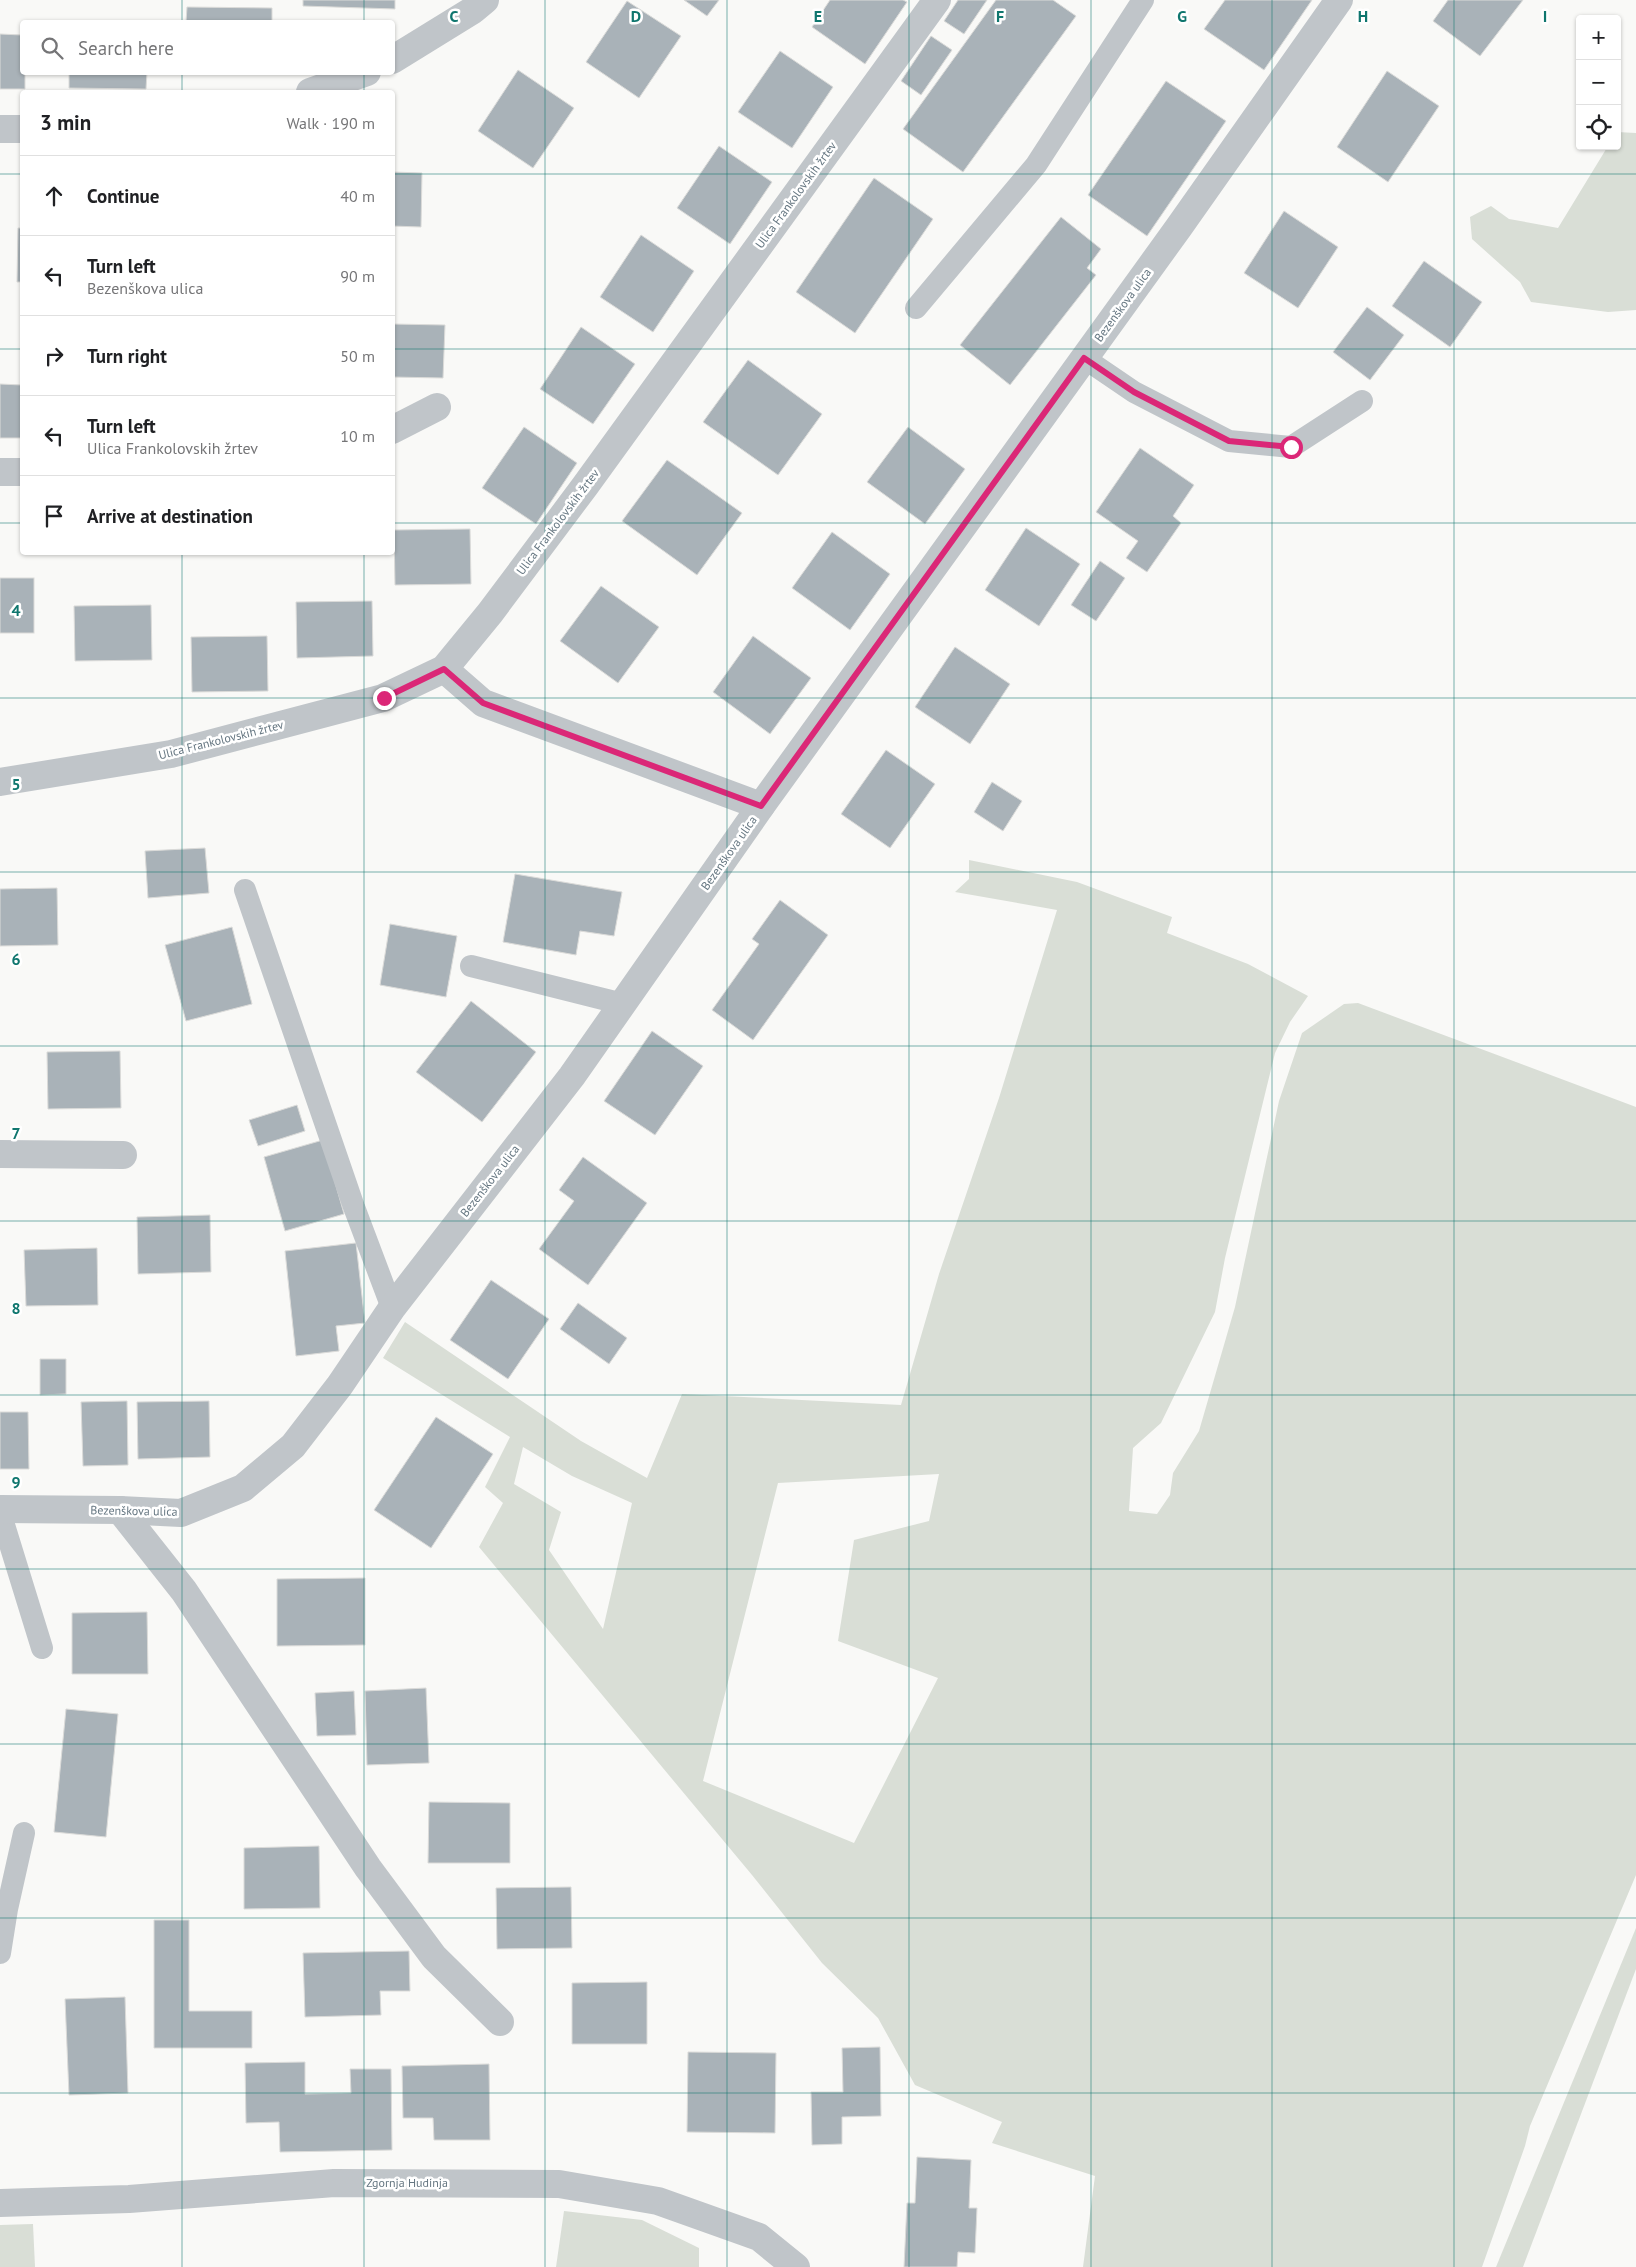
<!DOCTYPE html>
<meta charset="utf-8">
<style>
body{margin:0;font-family:"PT Sans",sans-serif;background:#f6f6f6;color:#202124}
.controls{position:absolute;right:15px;top:15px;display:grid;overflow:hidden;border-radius:5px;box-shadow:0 1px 4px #0004}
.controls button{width:45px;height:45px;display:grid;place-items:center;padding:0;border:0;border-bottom:1px solid #e0e0e0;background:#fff;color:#202124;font:25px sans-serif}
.stop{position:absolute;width:15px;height:15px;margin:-11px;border:4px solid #db2777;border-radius:50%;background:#fff}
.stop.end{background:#db2777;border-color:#fff;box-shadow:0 1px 5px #0008}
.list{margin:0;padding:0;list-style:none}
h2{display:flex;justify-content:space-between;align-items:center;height:65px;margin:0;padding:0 20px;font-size:21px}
h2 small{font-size:16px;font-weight:400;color:#757577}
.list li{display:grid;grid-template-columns:32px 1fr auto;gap:15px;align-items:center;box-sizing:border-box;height:80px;padding:0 20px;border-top:1px solid #e0e0e0}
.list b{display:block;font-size:19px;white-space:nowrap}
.list p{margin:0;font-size:16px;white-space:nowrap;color:#757577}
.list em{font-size:16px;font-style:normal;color:#757577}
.icon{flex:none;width:28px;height:28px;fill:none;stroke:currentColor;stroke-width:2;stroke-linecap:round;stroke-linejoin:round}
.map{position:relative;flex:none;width:1636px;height:2267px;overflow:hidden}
.search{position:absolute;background:#fff;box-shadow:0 1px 4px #0004;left:20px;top:20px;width:375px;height:55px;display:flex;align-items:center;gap:12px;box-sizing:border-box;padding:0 18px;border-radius:5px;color:#757577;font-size:19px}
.panel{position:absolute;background:#fff;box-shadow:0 1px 4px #0004;left:20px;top:90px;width:375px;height:465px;border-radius:5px}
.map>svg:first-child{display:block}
.green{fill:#d9ded6;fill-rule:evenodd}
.building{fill:#a9b2b8;stroke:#dbdbd9}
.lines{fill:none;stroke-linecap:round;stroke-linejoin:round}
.lane{stroke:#c0c5c9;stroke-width:22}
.street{stroke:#c0c5c9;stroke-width:28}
.route{stroke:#db2777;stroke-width:6}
.grid{fill:none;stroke:#0f766e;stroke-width:1;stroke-opacity:0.55}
.labels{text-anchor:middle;stroke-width:5;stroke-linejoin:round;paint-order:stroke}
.street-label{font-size:12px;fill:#657681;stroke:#fff}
.grid-label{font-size:16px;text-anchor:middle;font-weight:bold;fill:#0f766e;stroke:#fff;stroke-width:5;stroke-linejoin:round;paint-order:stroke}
</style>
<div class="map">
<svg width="1636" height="2267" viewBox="0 0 1636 2267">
<rect width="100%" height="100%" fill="#f9f9f7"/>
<!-- green -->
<g class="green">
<path d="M1617,132L1636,133V310L1608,312L1531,302L1520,282L1472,239L1470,217L1491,206L1509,219L1558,228L1608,146H1617Z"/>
<path d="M969,860L1077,882L1172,917L1167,933L1248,964L1308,996L1290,1022L1275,1053L1225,1258L1215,1312L1161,1423L1133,1448L1129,1511L1157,1514L1170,1495L1173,1473L1199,1431L1235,1307L1279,1101L1302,1033L1344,1004L1358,1003L1636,1107V1875L1530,2126L1525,2146L1482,2267H1083L1095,2176L992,2143L1002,2122L915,2085L878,2018L822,1963L752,1875L479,1547L503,1503L485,1487L510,1437L383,1358L405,1322L581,1441L647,1478L682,1394L901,1405L939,1274L999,1098L1057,910L955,892L969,879ZM523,1447L572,1476L632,1503L603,1629L549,1550L561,1512L514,1484ZM939,1474L929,1521L854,1540L838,1641L938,1678L854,1843L703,1781L778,1483Z"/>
<path d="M1636,1928V1969L1523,2267H1496Z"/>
<path d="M564,2211L642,2220L699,2248V2267H556Z"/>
<path d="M33,2224L35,2267H0V2225Z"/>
</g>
<!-- building -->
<g class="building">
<path d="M303,0H395V9L303,6Z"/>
<path d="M684,0H719L707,16Z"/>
<path d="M830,0H903L907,2L865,64L812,27Z"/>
<path d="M958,0H987L964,34L944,21Z"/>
<path d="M996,0H1053L1076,16L963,172L903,129Z"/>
<path d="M1225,0H1312L1264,70L1204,29Z"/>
<path d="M1448,0H1523L1480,56L1433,21Z"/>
<path d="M627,1L681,36L639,98L586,62Z"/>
<path d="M187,7L272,8V22H186Z"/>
<path d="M0,34L22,35V72H25V89H0Z"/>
<path d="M931,36L952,50L921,95L901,81Z"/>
<path d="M780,51L833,87L792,148L738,112Z"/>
<path d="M518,70L574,108L533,168L478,131Z"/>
<path d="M1387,71L1439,106L1388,182L1337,147Z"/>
<path d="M69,72H147L146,89L69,88Z"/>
<path d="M1166,81L1226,121L1147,236L1088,195Z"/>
<path d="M719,146L772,182L730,244L677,208Z"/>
<path d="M392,172L422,173L421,227L392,226Z"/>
<path d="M874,178L933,219L855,333L796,292Z"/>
<path d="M1284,211L1338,247L1298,308L1244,273Z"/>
<path d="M1061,217L1101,249L1087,268L1096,275L1010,385L960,345Z"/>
<path d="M18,228H22V282H17Z"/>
<path d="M641,235L694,271L653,332L600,297Z"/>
<path d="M1424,261L1482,302L1450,347L1392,306Z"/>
<path d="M1367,307L1404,335L1370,380L1333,352Z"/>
<path d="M392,324L445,325L443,378L392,377Z"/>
<path d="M581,327L635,364L593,424L540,389Z"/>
<path d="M748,360L822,414L778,475L703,422Z"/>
<path d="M0,384L22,385L21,438H0Z"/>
<path d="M524,427L577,463L536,524L482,488Z"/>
<path d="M908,427L965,469L925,524L867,482Z"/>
<path d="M1140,448L1194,485L1173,516L1181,523L1147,572L1126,558L1138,541L1096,512Z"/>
<path d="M667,460L742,513L697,575L622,521Z"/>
<path d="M1026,528L1080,564L1039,626L985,590Z"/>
<path d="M470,529L471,584L395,585L394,530Z"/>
<path d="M832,532L890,574L850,630L792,588Z"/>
<path d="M1100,561L1125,578L1096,621L1071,605Z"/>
<rect x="0" y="578" width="34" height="55"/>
<path d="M601,586L659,627L618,683L560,641Z"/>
<path d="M372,601L373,656L297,658L296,602Z"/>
<path d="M151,605L152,660L75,661L74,606Z"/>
<path d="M267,636L268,691L192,692L191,637Z"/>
<path d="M753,636L811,678L770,734L713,692Z"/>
<path d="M955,647L1010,684L970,744L915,707Z"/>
<path d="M886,750L935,784L890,848L841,814Z"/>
<path d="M992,782L1022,801L1003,831L974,812Z"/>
<path d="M205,848L209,893L148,898L145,851Z"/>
<path d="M515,874L622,892L614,936L580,931L576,955L503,942Z"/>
<path d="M57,888L58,945L0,946V889Z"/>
<path d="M780,900L828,935L753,1040L712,1010L759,944L752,939Z"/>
<path d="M390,924L457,936L446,997L380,985Z"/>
<path d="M232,927L252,1004L186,1021L165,945Z"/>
<path d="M471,1001L536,1052L482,1122L416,1072Z"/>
<path d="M652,1031L703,1066L655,1135L604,1101Z"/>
<path d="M120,1051L121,1108L48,1109L47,1052Z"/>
<path d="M297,1105L305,1131L258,1146L249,1120Z"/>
<path d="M323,1140L344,1214L285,1231L264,1157Z"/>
<path d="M583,1157L647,1203L588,1285L539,1249L574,1201L559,1190Z"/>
<path d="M210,1215L211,1272L138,1274L137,1217Z"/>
<path d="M356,1243L365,1323L336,1326L339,1351L296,1356L285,1251Z"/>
<path d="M97,1248L98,1305L26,1306L24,1250Z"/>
<path d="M491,1280L549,1319L508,1379L450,1340Z"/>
<path d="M578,1303L627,1338L609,1364L560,1329Z"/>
<path d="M40,1359H66V1394L40,1395Z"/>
<path d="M127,1401L128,1465L83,1466L81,1402Z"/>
<path d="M209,1401L210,1457L138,1459L137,1402Z"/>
<path d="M0,1412H28L29,1469H0Z"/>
<path d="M436,1417L493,1454L431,1548L374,1510Z"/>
<path d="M365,1578V1645L277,1646V1579Z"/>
<path d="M147,1612L148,1674H72V1613Z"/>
<path d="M426,1688L429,1763L367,1765L365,1691Z"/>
<path d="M354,1691L356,1735L317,1736L315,1693Z"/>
<path d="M66,1709L118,1714L106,1837L54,1832Z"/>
<path d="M429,1802L510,1803V1863H428Z"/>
<path d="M319,1846L320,1908L244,1909V1848Z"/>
<path d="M571,1887L572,1948L497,1949L496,1888Z"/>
<path d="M154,1920H189V2011H252V2048H154Z"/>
<path d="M409,1951L410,1991H380L381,2015L305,2017L303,1953Z"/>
<path d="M647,1982V2044H572V1983Z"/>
<path d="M125,1997L128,2093L69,2095L65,1999Z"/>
<path d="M880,2047L881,2116L842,2117V2144L812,2145L811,2092H843L842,2048Z"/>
<path d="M688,2052L776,2053L775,2133L687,2132Z"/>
<path d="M305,2062V2094L351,2093L350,2069H391L392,2150L280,2152L279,2122L246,2123L245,2063Z"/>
<path d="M489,2064L490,2140H434L433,2118H403L402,2066Z"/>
<path d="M917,2157L971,2160L969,2208H977L975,2253L958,2252L957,2267H904L907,2203H915Z"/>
</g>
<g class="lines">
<!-- lane -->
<g class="lane">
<path d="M916,308L1036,165L1143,0"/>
<path d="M1084,358L1134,392L1229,441L1291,447L1362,401"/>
<path d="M245,890L354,1207L392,1308"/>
<path d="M471,966L623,1004"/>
<path d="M0,1512L42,1648"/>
<path d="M0,1953L7,1909L24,1833"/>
</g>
<!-- street -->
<g class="street">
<path d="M392,60L473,10L485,0"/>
<path d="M310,92L367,72"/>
<path d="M0,129H22"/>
<path d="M392,430L437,407"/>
<path d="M0,472H22"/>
<path d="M444,669L483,703L761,806"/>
<path d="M0,782L171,754L383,698L444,669L490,613L585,486L937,0"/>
<path d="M0,1154L123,1155"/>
<path d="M0,1509L120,1510L181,1513L243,1488L293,1446L340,1385L392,1308L572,1076L761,806L1179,227L1339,0"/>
<path d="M120,1510L184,1591L368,1868L434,1957L500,2022"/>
<path d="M0,2203L129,2199L334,2183L559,2184L658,2201L759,2237L796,2267"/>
</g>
</g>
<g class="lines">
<!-- route -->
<path class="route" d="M384,698L444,669L483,703L761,806L1084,358L1134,392L1229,441L1291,447"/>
</g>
<!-- grid -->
<path class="grid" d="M182,0V22M364,0V22M545,0V2267M727,0V2267M909,0V2267M1091,0V2267M1272,0V2267M1454,0V2267M182,72V92M364,72V92M0,174H22M392,174H1636M0,349H22M392,349H1636M0,523H22M392,523H1636M182,552V2267M364,552V2267M0,698H1636M0,872H1636M0,1046H1636M0,1221H1636M0,1395H1636M0,1569H1636M0,1744H1636M0,1918H1636M0,2093H1636"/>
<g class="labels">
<!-- street labels -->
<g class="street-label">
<text transform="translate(796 195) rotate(-54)" y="4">Ulica Frankolovskih žrtev</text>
<text transform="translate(1123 305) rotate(-54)" y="4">Bezenškova ulica</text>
<text transform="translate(558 522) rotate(-53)" y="4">Ulica Frankolovskih žrtev</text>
<text transform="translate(221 740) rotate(-14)" y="4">Ulica Frankolovskih žrtev</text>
<text transform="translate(729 853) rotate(-55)" y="4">Bezenškova ulica</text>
<text transform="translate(490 1181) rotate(-52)" y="4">Bezenškova ulica</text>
<text transform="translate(134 1511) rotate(1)" y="4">Bezenškova ulica</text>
<text x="407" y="2187">Zgornja Hudinja</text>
</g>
</g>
<g class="grid-label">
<text x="454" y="22">C</text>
<text x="636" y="22">D</text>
<text x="818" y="22">E</text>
<text x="1000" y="22">F</text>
<text x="1182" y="22">G</text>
<text x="1363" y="22">H</text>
<text x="1545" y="22">I</text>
<text x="16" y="616">4</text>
<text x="16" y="790">5</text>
<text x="16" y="965">6</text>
<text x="16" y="1139">7</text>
<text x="16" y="1314">8</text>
<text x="16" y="1488">9</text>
</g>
</svg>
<div class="controls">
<button>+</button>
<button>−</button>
<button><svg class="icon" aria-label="locate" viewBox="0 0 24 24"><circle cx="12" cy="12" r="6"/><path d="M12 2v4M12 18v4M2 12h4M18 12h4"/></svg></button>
</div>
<div class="stop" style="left:1291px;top:447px"></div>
<div class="stop end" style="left:384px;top:698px"></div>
<div class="search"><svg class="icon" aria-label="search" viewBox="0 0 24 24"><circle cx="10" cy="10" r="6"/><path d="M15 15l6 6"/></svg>Search here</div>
<section class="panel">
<h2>3 min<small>Walk · 190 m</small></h2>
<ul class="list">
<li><svg class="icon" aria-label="ahead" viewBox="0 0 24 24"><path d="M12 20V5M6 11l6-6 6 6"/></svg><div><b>Continue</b></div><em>40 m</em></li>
<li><svg class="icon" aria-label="left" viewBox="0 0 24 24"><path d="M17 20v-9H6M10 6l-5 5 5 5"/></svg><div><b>Turn left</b><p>Bezenškova ulica</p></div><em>90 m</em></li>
<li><svg class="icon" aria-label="right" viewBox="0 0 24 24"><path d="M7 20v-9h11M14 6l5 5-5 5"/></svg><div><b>Turn right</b></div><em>50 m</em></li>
<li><svg class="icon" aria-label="left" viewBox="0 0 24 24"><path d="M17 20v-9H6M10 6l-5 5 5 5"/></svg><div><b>Turn left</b><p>Ulica Frankolovskih žrtev</p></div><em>10 m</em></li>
<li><svg class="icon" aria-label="arrive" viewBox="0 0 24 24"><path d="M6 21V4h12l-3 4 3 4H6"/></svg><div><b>Arrive at destination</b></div></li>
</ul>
</section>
</div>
